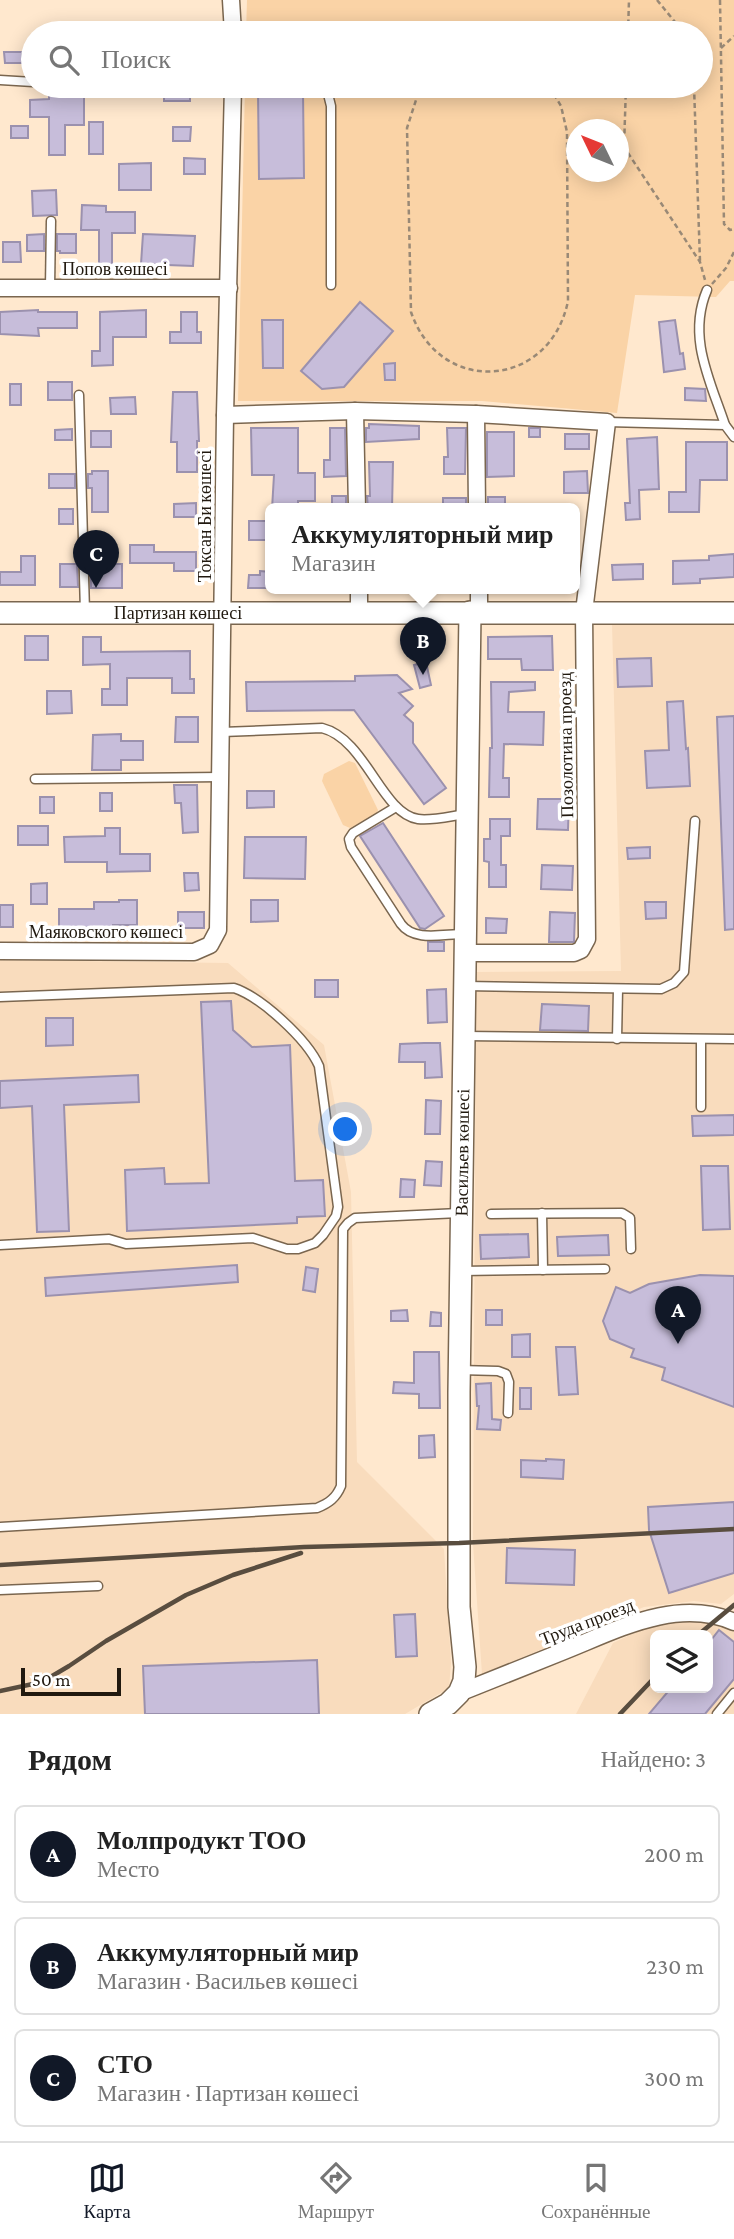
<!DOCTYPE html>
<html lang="ru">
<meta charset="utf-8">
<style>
body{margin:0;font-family:"Crimson Pro",serif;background:#f6f6f6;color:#222}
.controls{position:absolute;right:21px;bottom:21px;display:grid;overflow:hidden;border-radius:10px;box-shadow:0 4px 18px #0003}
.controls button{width:63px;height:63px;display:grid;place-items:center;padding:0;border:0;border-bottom:2px solid #e0e0e0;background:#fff;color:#222;font:35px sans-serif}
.compass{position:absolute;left:566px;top:119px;width:63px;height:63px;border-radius:50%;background:#fff;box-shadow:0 4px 18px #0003;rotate:313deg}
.scale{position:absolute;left:21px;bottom:18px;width:100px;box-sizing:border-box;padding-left:7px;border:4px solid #21190f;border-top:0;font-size:19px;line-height:24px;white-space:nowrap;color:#21190f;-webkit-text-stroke:5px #fff;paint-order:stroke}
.you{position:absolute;left:346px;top:1130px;width:24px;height:24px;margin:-18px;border:5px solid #fff;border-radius:50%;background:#1a73e8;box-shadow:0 0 0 10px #1a73e833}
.badge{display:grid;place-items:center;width:46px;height:46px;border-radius:50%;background:#111827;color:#fff;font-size:23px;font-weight:700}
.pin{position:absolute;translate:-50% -58px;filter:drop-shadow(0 2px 4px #0008)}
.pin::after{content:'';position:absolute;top:37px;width:24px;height:21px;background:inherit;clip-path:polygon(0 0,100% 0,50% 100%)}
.popup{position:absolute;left:265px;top:503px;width:315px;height:91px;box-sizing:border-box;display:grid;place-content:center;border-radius:10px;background:#fff;filter:drop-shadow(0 2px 5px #0005);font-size:23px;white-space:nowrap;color:#767676}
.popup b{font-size:26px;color:#222}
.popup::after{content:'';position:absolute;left:50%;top:100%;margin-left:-14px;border:14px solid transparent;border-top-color:#fff}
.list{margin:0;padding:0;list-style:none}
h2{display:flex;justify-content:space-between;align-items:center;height:91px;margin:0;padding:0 28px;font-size:30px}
h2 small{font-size:23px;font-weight:400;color:#767676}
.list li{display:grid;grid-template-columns:46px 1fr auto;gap:21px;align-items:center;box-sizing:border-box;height:98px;margin:0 14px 14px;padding:0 14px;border:2px solid #e0e0e0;border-radius:10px}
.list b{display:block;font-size:26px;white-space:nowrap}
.list p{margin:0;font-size:23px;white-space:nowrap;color:#767676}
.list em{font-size:23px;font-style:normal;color:#767676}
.icon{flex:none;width:38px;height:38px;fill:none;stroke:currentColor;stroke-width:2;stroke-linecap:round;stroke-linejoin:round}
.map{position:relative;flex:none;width:734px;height:1714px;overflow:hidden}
.search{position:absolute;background:#fff;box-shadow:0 4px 18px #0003;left:21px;right:21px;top:21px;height:77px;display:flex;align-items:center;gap:18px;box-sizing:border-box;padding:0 24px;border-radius:38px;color:#767676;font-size:26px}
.sheet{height:427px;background:#fff}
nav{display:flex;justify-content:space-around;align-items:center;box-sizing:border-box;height:98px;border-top:2px solid #e0e0e0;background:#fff;font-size:19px;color:#767676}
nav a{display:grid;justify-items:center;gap:4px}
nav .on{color:#111827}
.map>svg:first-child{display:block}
.built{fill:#f9dcbd;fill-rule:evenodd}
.green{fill:#fad3a6;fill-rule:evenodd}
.building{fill:#c7bdda;stroke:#9b91ae;stroke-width:2}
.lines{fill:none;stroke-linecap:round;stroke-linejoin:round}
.lane-casing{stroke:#7a664f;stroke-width:11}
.street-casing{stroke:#7a664f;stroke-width:19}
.secondary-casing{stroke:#7a664f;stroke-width:24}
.path{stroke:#998976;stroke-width:2.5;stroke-dasharray:5 3.5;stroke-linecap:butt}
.lane{stroke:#fff;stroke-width:8}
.street{stroke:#fff;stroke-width:16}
.secondary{stroke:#fff;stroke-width:21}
.rail{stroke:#594d3f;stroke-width:4.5}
.labels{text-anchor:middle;stroke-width:7;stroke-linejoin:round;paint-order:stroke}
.street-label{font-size:18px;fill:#21190f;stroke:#fff}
</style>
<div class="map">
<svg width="734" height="1714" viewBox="0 0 734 1714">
<rect width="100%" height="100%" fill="#ffe8ce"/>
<!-- built -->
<g class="built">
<path d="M612,623H734V1594L721,1604L694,1601L644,1607L482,1674L473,1544L476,972L621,971Z"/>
<path d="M0,960L228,963L324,1045L351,1192L357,1462L444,1549L451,1663L449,1688L405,1714H0Z"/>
<path d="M689,1621H707L734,1630V1714H576L613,1643L645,1628L667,1623ZM655,1635H708V1688H655Z"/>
</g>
<!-- green -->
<g class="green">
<path d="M247,0H734V281H730L716,297L635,295L617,413L482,401H238L245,86H701V33H246ZM576,130H618V172H576Z"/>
<path d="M349,761L355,763L378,810L376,816L350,828L343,825L322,781L324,774Z"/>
</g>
<!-- building -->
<g class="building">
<path d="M4,52H22V63H5Z"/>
<rect x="164" y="86" width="26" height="15"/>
<path d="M84,88V125H65V155H49V117H30V100L49,99V89Z"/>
<path d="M258,92H303L304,178L259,179Z"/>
<rect x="89" y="122" width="14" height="32"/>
<rect x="11" y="126" width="17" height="12"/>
<path d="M173,127H191L190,141H173Z"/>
<path d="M184,158L205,159V174H184Z"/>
<path d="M151,163V190H119V164Z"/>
<path d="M56,190L57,215L33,216L32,191Z"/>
<path d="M82,205L106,206V212H135V233H112V264H99V230H81Z"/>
<path d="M44,234V251H27V235Z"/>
<path d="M57,234H76V253H60V251H57Z"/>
<path d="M143,234L195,236L193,266L141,264Z"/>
<path d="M3,242H20L21,262H3Z"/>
<path d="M360,302L393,331L344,387L322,389L301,371Z"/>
<path d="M38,310V312H77V328H38L39,336L0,334V312Z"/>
<path d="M146,310V337H113V365L92,366V351H100V312Z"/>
<path d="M181,312H197V332H201V343H170V332H181Z"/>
<path d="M262,320H283V368H263Z"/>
<path d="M675,320L680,354L683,353L685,369L664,372L659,322Z"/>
<path d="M395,363V380H385L384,364Z"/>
<rect x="48" y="382" width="24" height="18"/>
<rect x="10" y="384" width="11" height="21"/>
<path d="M685,388L705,389L706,401L685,400Z"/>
<path d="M173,392H197L199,441H197V472H177V442H171Z"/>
<path d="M135,397L136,414H111L110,398Z"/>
<path d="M369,424L419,426V439L366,442V428H369Z"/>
<path d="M251,428H298V473H315V501H298V509H272L274,475H252Z"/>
<path d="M330,428H345L346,476L324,477V460H330Z"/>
<path d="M447,428H466L465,474H444V457H448Z"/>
<rect x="529" y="428" width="11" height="9"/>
<path d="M72,429V440H55V430Z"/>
<rect x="91" y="431" width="20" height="16"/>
<path d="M487,432H514V476L487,477Z"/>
<rect x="565" y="434" width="24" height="15"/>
<path d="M657,437L659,489L639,490L640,519L626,520L625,503H630L627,439Z"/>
<path d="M686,442H727V480H700L699,512H669V492H686Z"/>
<path d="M369,462H393L392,509H368L367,496H370Z"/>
<path d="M92,471H108V512H92V488H88V474H92Z"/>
<path d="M587,471L588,493H564V472Z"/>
<rect x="49" y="474" width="26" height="14"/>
<rect x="332" y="496" width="14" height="13"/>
<rect x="488" y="497" width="17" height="12"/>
<rect x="443" y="498" width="23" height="11"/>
<path d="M196,503V517H174V504Z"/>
<rect x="59" y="509" width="14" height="15"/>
<rect x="249" y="521" width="22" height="19"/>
<path d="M130,545H154V552H196V571H174V563H130Z"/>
<path d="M90,551H106V564H122V588H91Z"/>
<path d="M734,554V577L700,579V583L673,584V561L709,560V556Z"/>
<path d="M21,556H35V585H0V572H21Z"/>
<path d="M60,564H77L78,587H60Z"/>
<path d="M643,564V579L613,580L612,565Z"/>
<path d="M260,571L271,572V588H248L249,575H260Z"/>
<rect x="25" y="636" width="23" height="24"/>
<path d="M552,636L553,670H522L521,659H488V637Z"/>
<path d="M83,637H101V652L190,651V679H194V693H172V678H127V705H102V689H110V664L83,665Z"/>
<path d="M651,658L652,686L618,687L617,659Z"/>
<path d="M426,662L431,685L420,688L414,665Z"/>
<path d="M397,675L412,689L399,693L413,706L404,715L413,723V743L446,788L424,804L354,710L247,711L246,682L355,681V676Z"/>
<path d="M491,682H535V690L509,692L508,712H544L543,745L504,744L503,778H509V797H489L490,748H492Z"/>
<path d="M47,691H71L72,713L47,714Z"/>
<path d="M683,701L686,749L688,748L690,786L647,788L645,751L669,750L667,702Z"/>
<path d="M734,716V929L725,930L717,717Z"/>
<path d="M176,717H198V742H175Z"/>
<path d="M121,734V741H143V760H121V770H92L93,735Z"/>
<path d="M174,785H197L198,832L183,833L181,803H175Z"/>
<path d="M247,791H274V807L247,808Z"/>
<rect x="100" y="793" width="12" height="18"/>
<rect x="40" y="797" width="14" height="16"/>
<path d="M538,799H569L568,830L537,829Z"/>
<path d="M490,819H510V836H501V865H506V887H489V862L484,861V839H490Z"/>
<path d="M383,823L444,916L425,929L420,928L360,836Z"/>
<rect x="18" y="826" width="30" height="19"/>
<path d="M105,828H120V854H150V871L107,872V862H65L64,837L105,836Z"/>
<path d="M245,837H306L305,879L244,878Z"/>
<path d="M650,847V858L628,859L627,848Z"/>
<path d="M542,865L573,866L572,890L541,889Z"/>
<path d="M184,873H198L199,890L185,891Z"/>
<path d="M47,883V904H31V884Z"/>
<path d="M119,900H137V925H113V927L59,928V909H94V902H119Z"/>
<path d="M251,900H278V921L251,922Z"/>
<path d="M645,902H666V918L646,919Z"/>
<rect x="0" y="905" width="13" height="22"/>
<rect x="178" y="912" width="26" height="16"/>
<path d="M550,912L575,913L574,942H549Z"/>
<path d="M486,918L507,919L506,933H486Z"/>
<rect x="428" y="942" width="16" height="9"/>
<rect x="315" y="980" width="23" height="17"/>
<path d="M446,989L447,1022L428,1023L427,990Z"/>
<path d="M231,1001L233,1030L252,1047L290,1045L295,1181L323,1180L325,1216L297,1217V1223L127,1231L125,1170L164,1168L165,1184L209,1183L201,1002Z"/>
<path d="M542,1004L589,1006L588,1031L540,1030Z"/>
<path d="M46,1018H73V1045L46,1046Z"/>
<path d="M424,1043H440L442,1077L425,1078V1062H399L400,1044Z"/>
<path d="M138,1075L139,1102L64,1105L69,1231L37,1232L32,1106L0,1108V1081Z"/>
<path d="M426,1100L441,1101L440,1134H425Z"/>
<path d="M734,1115V1135L693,1136L692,1116Z"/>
<path d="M426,1161L442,1162L441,1186L424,1185Z"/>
<path d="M701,1166H728L730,1229L703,1230Z"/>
<path d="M401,1179L415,1180L414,1197H400Z"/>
<path d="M528,1234L529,1257L481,1259L480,1235Z"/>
<path d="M608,1235L609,1255L558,1256L557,1237Z"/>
<path d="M237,1265L238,1282L46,1296L45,1278Z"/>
<path d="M306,1267L318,1269L315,1292L303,1290Z"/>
<path d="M700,1275L734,1276V1407L662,1380L665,1368L631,1357L634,1349L610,1339L603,1321L616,1287L630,1293L649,1284Z"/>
<path d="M407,1310L408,1321H391V1311Z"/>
<rect x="486" y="1310" width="16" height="15"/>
<path d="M431,1312L441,1313V1326H430Z"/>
<path d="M530,1334V1357H512V1335Z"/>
<path d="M556,1347H575L578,1394L559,1395Z"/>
<path d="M414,1352H439L440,1408H419V1394L393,1393L394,1382L414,1383Z"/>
<path d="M491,1383L492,1419L501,1420L500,1430L477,1429L479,1406H477L476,1384Z"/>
<rect x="520" y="1388" width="11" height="21"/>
<path d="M434,1435L435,1457L419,1458V1436Z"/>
<path d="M546,1459L564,1460L563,1479L521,1477V1460L546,1461Z"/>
<path d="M734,1502V1573L669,1593L649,1530L648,1507Z"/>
<path d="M507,1548L575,1550L574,1585L506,1583Z"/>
<path d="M415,1614L417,1656L396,1657L394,1615Z"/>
<path d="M719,1630L734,1642V1679L705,1714H649L671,1688H708V1644Z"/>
<path d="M317,1660L319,1714H145L143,1666Z"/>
</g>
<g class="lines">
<!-- lane casing -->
<g class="lane-casing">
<g id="lane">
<path d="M234,24L261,33"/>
<path d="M0,80L33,82"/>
<path d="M326,86L331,106V285"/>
<path d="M50,288L51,221"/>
<path d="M707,290C687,337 710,380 725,425"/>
<path d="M79,395L85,612"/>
<path d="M607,422L725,425L734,437"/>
<path d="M222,732L322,728C366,739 381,813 418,819C432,821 451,816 466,814"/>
<path d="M35,779L221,777"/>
<path d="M396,807L353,833L349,839L351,847L401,924C414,942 443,934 463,934"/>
<path d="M465,986L661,989L674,983L684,972L695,821"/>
<path d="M0,997L234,988C261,997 307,1039 319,1066L338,1207L336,1216L323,1235L315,1243L298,1249H287L253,1238L126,1244L109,1239L0,1245"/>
<path d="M464,1036L734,1039"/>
<path d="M617,1039L618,989"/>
<path d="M701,1040V1107"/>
<path d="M542,1213L543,1270"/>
<path d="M491,1214L622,1213L630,1218L631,1249"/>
<path d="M461,1271L605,1269"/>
<path d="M459,1370L498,1371L506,1374L509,1382L508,1413"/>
<path d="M0,1527L317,1508C329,1503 336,1498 341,1486L343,1229L348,1223L355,1218L459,1213"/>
<path d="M0,1590L98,1586"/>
<path d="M717,1714L734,1693"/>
</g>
</g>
<!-- street casing -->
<g class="street-casing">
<g id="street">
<path d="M231,0L233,33"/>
<path d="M0,288H229"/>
<path d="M355,411L357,509"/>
<path d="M476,414L477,509"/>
<path d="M225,415L355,411L476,414L607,422L584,612L587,939L581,950L574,953H465"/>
<path d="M359,589V612"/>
<path d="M479,589V612"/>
<path d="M0,951L194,952L210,945L218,930L225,415L233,86"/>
<path d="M459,1693C494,1679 529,1665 564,1651C617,1630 677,1597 734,1622"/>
</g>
</g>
<!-- secondary casing -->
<g class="secondary-casing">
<g id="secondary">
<path id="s1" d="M0,613H734"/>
<path id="s2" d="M430,1714L448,1704L459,1693L464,1681L465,1667L459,1607V1392L470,612"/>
</g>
</g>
<!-- path -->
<g class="path">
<path d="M657,0L684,33"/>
<path d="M720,0L724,224L730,230L734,229"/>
<path d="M628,33L629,0"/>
<path d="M721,48L734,36"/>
<path d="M425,86L416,100L407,128L411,312C440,397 550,389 568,301L567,132L561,106L549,86"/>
<path d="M626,86L624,147L700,262L705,280"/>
<path d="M694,86L700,261"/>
<path d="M712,284L726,268L734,252"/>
</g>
<!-- lane -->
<use href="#lane" class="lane"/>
<!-- street -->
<use href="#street" class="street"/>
<!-- secondary -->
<use href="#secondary" class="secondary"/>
<!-- rail -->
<g class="rail">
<path d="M0,1565L304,1547L459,1543L734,1529"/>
<path d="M698,1635L734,1605"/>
<path d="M0,1691L42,1682L69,1666L106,1641L186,1595L233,1575L301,1553"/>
<path d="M620,1714L655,1677"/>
</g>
</g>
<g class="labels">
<!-- street labels -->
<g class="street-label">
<text x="115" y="275">Попов көшесі</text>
<text transform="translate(205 516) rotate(-90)" y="6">Токсан Би көшесі</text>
<text dy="6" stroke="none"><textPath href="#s1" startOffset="178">Партизан көшесі</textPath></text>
<text transform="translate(566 745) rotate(-91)" y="6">Позолотина проезд</text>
<text x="106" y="938">Маяковского көшесі</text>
<text dy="6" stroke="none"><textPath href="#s2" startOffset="578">Васильев көшесі</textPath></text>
<text transform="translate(587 1622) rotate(-21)" y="6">Труда проезд</text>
</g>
</g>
</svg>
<div class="controls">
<button><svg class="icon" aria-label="layers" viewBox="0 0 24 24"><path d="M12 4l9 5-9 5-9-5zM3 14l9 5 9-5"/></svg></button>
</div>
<svg class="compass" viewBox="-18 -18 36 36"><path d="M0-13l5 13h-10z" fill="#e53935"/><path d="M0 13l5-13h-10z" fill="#767676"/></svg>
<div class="scale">50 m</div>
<div class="you"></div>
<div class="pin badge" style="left:678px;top:1344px">A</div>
<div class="pin badge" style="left:423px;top:675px">B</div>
<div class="popup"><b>Аккумуляторный мир</b>Магазин</div>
<div class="pin badge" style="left:96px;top:588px">C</div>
<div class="search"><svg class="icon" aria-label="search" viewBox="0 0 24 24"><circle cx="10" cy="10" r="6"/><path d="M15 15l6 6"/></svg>Поиск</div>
</div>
<section class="sheet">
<h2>Рядом<small>Найдено: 3</small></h2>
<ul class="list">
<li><span class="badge">A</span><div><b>Молпродукт ТОО</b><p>Место</p></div><em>200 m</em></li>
<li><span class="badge">B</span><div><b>Аккумуляторный мир</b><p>Магазин · Васильев көшесі</p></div><em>230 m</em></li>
<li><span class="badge">C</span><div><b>СТО</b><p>Магазин · Партизан көшесі</p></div><em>300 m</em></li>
</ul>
</section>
<nav>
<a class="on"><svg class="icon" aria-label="map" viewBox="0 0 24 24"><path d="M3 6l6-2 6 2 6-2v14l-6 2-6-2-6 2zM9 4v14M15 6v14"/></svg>Карта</a>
<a><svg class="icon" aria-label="directions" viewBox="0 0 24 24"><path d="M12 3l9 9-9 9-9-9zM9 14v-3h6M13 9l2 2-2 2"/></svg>Маршрут</a>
<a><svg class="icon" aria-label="saved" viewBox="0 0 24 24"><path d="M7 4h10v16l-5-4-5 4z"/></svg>Сохранённые</a>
</nav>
